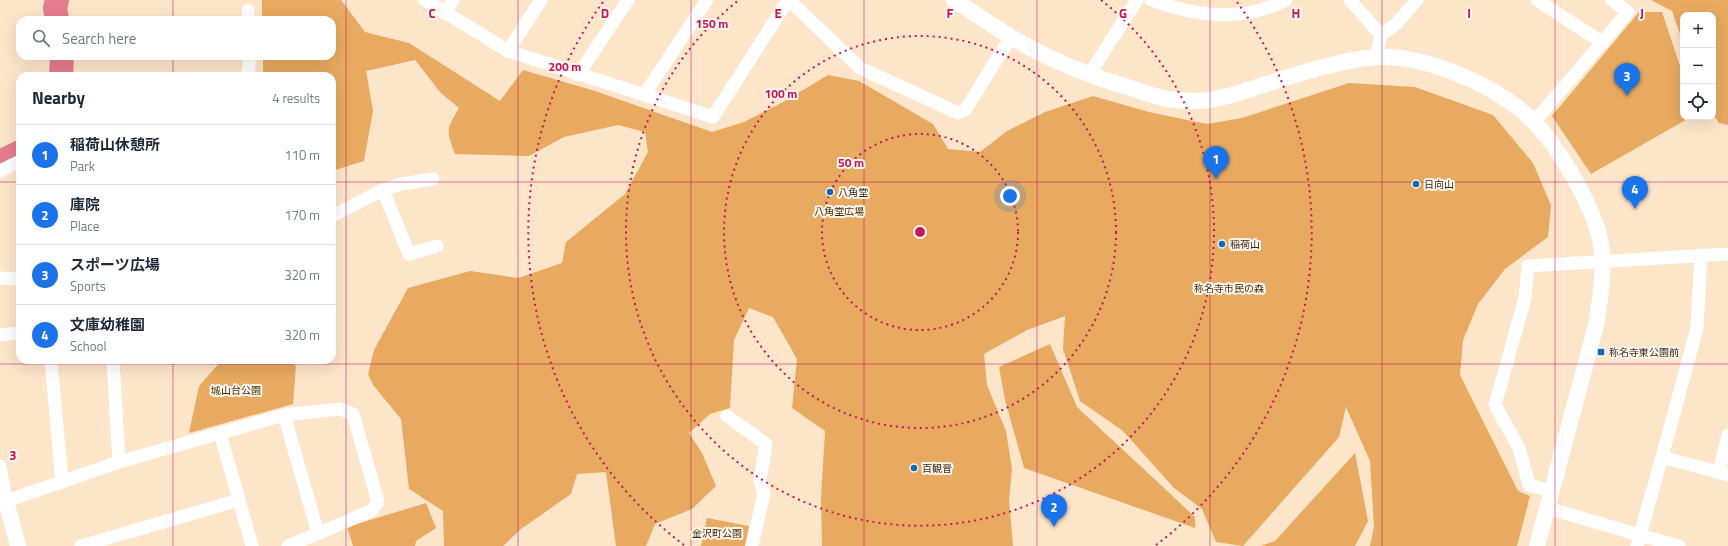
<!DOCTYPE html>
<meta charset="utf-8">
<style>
body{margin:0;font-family:"Titillium Web","Noto Sans JP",sans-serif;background:#f2f2f3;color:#1f2937}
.controls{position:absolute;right:12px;top:12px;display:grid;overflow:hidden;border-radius:8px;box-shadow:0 4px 16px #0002}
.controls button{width:36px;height:36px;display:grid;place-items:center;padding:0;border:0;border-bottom:1px solid #e0e1e3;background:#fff;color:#1f2937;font:20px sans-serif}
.you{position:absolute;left:1010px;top:196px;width:14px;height:14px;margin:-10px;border:3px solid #fff;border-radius:50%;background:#1a73e8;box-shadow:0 0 0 6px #1a73e833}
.badge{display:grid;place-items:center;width:26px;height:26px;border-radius:50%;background:#1a73e8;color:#fff;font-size:13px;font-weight:700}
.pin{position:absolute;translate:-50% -33px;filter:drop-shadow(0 1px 2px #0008)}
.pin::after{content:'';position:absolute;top:21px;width:14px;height:12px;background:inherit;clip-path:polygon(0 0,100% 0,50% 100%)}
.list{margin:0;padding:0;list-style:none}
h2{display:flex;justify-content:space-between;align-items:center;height:52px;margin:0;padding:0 16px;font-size:17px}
h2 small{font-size:13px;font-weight:400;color:#747a83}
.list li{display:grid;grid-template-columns:26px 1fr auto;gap:12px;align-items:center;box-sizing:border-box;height:60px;padding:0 16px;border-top:1px solid #e0e1e3}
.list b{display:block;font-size:15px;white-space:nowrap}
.list p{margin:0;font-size:13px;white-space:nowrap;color:#747a83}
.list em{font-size:13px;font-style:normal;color:#747a83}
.icon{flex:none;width:22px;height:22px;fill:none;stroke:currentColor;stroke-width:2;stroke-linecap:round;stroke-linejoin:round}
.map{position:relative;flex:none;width:1728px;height:546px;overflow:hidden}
.search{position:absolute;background:#fff;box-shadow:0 4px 16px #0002;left:16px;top:16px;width:320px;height:44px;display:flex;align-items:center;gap:10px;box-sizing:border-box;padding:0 14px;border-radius:12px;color:#747a83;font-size:15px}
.panel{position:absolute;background:#fff;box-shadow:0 4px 16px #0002;left:16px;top:72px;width:320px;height:292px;border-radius:12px}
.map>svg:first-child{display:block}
.green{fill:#e7aa60}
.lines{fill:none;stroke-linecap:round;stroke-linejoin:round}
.river{stroke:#e47c8e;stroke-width:24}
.minor{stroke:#fff;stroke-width:13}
.tertiary{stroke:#fff;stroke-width:16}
.grid{fill:none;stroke:#c2185b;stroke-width:1;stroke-opacity:0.55}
.ring{fill:none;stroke:#c2185b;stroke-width:2;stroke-dasharray:2 4}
.poi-dot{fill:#0a6cb8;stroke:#fdf5ec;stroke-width:1.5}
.labels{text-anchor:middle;stroke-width:4;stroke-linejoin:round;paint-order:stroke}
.poi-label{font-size:10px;fill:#392a18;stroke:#fdf5ec;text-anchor:start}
.park-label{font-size:10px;fill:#472c06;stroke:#fdf5ec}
.grid-label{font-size:13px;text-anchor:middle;font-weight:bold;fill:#c2185b;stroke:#fdf5ec;stroke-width:4;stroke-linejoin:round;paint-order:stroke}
.centre{fill:#c2185b;stroke:#fdf5ec;stroke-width:2}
.ring-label{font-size:12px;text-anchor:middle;font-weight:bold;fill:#c2185b;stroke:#fdf5ec;stroke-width:4;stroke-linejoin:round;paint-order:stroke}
</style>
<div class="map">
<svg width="1728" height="546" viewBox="0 0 1728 546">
<rect width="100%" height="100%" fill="#fde5ca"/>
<!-- green -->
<g class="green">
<path d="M262,0H341L365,32L409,43L500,101L523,70L595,91L712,132L744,122L783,102L828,75L859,81L933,124L948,149L980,152L1007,131L1045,112L1093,96L1149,112L1207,124L1242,118L1349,83L1415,87L1493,115L1533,163L1551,205L1548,237L1505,269L1478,304L1463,340L1460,375L1518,491L1530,496L1517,546H1370L1374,527L1370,461L1346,407L1339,437L1243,546L1216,542L1202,509L1174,488L1123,431L1080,401L1063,349L1065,316L1027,330L984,354L987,385L1006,431L1012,469L1009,499L1013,546H822L821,498L825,431L792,408L797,359L773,317L749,308L734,340L730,408L710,414L689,433L702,453L716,486L692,509L655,524L646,546H616L606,472L577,474L571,494L521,529L503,546H444L443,511L409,489L401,419L373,385L368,374L374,350L408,288L470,271L518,278L562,263L566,242L625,194L648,152L645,132L618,125L564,137L529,156L455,154C446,130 446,130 459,108L440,92L415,60L366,71L373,111L364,161L332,171V76H263V56H332V20H262Z"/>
<path d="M1651,0H1728V125L1719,123L1713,114V15H1683V43L1672,11Z"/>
<path d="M1639,12H1662L1683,75V117H1691L1591,174L1552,116Z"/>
<path d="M1050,344L1077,407L1195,517V528L1024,468L1005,400L999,367Z"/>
<path d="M222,360H288L296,366L293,404L189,433L199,386Z"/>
<path d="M1355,453L1368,521L1355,546H1261L1275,541Z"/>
<path d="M426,503L436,528L416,541L415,546H353L347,527Z"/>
<path d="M707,518L749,526L745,546H701Z"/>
</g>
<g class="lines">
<!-- river -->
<g class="river">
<path d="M57,20L55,8L57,0"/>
<path d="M61,76L62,56"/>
<path d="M0,162L20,152"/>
</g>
<!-- minor -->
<g class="minor">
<path d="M425,0L508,51L713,117L788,0"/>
<path d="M789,0L860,68L958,113L965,110L1011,37"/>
<path d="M1151,0C1196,16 1241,23 1286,0"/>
<path d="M1350,0L1381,35"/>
<path d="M1537,0L1603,43"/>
<path d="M248,11L249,20"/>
<path d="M445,13L453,0"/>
<path d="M508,51L541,0"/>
<path d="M1376,57L1381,35L1396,24L1417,0"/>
<path d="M578,75L628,0"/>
<path d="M1089,75L1137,0"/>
<path d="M246,76L249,68V56"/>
<path d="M644,95L707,0"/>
<path d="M1534,122L1628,12L1612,0"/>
<path d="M0,171L20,161"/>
<path d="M383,190L409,254L437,246"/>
<path d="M332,216L383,190L401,184L433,179"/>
<path d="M0,278L20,279"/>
<path d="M0,335L20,333"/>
<path d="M51,360L62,482"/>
<path d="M113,360L119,462"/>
<path d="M284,415L318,533"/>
<path d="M727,416L766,444L760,480L764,493L752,546"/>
<path d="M220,433L252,546"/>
<path d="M1662,457L1728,475"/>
<path d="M0,466L6,501L119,462L284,415L340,409L353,414L378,502L371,511L288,546"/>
<path d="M1719,472L1728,435"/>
<path d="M1551,491L1529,485L1519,448L1495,405L1525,298L1528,266L1728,254"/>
<path d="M1547,508L1640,535L1662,457L1697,328L1701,255"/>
<path d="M81,546L239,500"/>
<path d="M1637,546L1640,535L1679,546"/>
</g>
<!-- tertiary -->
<g class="tertiary">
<path d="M954,0C973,12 991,25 1011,37C1048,59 1090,76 1131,88C1143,92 1156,97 1168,99C1177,100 1188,101 1197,101C1220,100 1242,92 1263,85C1299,74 1337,61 1374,57C1424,53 1500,87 1535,123C1559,148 1586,195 1597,228C1607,258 1601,290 1597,321L1537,546"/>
<path d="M6,501L18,546"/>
</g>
</g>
<!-- grid -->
<path class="grid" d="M173,0V20M346,0V546M518,0V546M691,0V546M864,0V546M1037,0V546M1210,0V546M1382,0V546M1555,0V546M173,56V76M0,182H20M332,182H1728M173,360V546M0,364H1728"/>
<!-- distance rings -->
<g class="ring">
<circle cx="920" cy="232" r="98"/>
<circle cx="920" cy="232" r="196"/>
<path d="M1101 0A294 294 0 1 1 739 0"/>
<path d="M684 545A392 392 0 0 1 603 2M1237 2A392 392 0 0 1 1156 545"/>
</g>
<!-- markers -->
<g class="poi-dot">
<circle cx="1416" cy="184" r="4"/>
<circle cx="830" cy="192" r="4"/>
<circle cx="1222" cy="244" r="4"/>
<rect x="1597" y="348" width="8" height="8" rx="2"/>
<circle cx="914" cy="468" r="4"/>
</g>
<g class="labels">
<!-- poi labels -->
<g class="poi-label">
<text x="1424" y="188">日向山</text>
<text x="838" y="196">八角堂</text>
<text x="1230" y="248">稲荷山</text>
<text x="1609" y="356">称名寺東公園前</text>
<text x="922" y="472">百観音</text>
</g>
<!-- park labels -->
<g class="park-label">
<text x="839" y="215">八角堂広場</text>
<text x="1229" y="292">称名寺市民の森</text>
<text x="236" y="394">城山台公園</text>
<text x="717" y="537">金沢町公園</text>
</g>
</g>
<g class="grid-label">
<text x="432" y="18">C</text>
<text x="605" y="18">D</text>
<text x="778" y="18">E</text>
<text x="950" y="18">F</text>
<text x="1123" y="18">G</text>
<text x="1296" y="18">H</text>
<text x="1469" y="18">I</text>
<text x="1642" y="18">J</text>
<text x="13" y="460">3</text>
</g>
<circle cx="920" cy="232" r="6" class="centre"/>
<g class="ring-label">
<text x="712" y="28">150 m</text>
<text x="565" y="71">200 m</text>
<text x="781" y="98">100 m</text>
<text x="851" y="167">50 m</text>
</g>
</svg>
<div class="controls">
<button>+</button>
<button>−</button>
<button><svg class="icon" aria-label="locate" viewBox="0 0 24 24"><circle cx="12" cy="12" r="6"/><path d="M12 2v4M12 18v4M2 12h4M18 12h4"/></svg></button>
</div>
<div class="you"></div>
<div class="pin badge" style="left:1216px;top:179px">1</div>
<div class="pin badge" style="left:1054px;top:527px">2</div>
<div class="pin badge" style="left:1627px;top:96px">3</div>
<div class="pin badge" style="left:1635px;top:209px">4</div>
<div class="search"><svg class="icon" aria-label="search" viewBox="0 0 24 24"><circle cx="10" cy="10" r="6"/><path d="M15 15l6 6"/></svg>Search here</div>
<section class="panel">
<h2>Nearby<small>4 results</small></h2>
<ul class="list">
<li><span class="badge">1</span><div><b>稲荷山休憩所</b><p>Park</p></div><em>110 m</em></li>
<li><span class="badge">2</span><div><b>庫院</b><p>Place</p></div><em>170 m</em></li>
<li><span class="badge">3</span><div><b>スポーツ広場</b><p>Sports</p></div><em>320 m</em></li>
<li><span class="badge">4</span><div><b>文庫幼稚園</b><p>School</p></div><em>320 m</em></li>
</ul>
</section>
</div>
